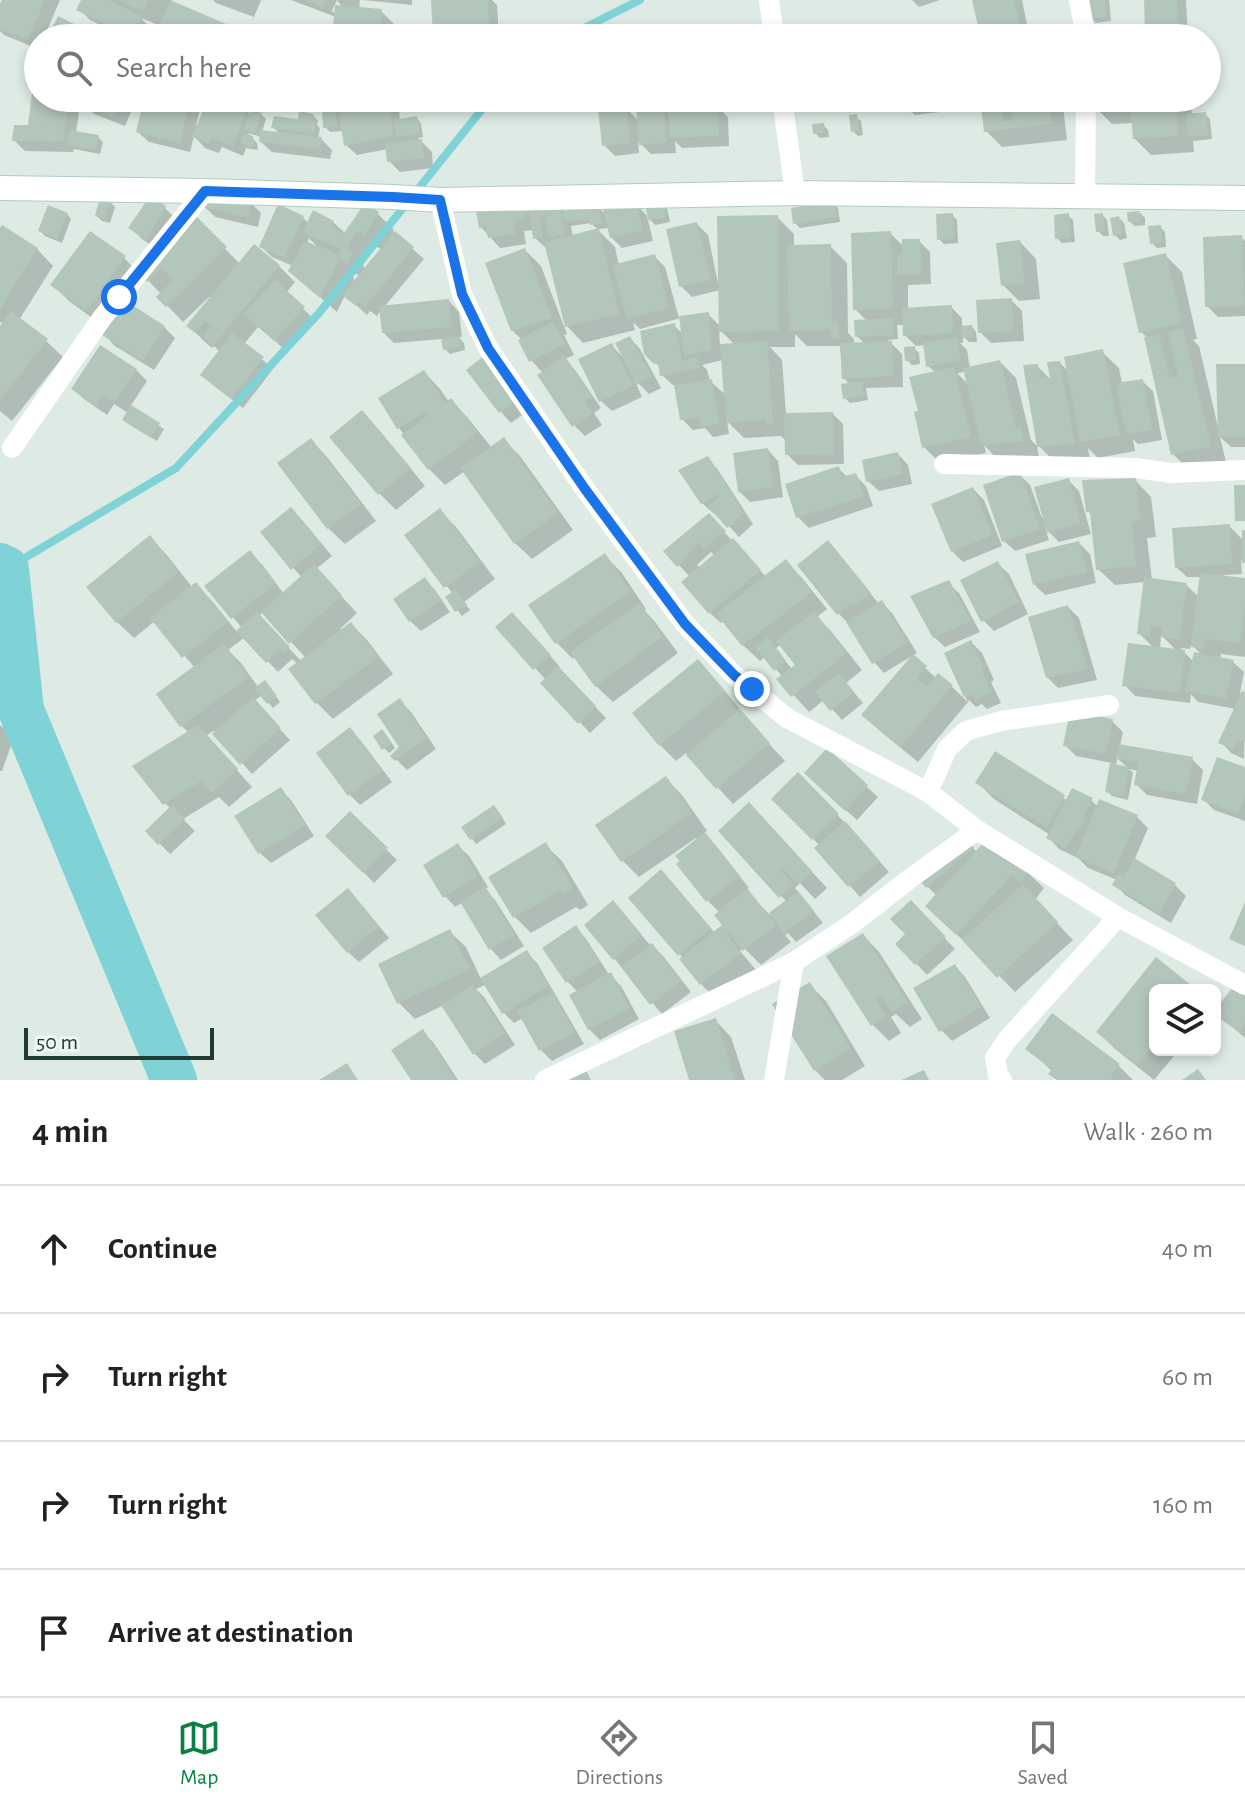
<!DOCTYPE html>
<meta charset="utf-8">
<style>
body{margin:0;font-family:"Alegreya Sans",sans-serif;background:#f2f2f2;color:#222}
.controls{position:absolute;right:24px;bottom:24px;display:grid;overflow:hidden;border-radius:12px;box-shadow:0 4px 12px #0003}
.controls button{width:72px;height:72px;display:grid;place-items:center;padding:0;border:0;border-bottom:2px solid #e0e0e0;background:#fff;color:#222;font:40px sans-serif}
.scale{position:absolute;left:24px;bottom:20px;width:190px;box-sizing:border-box;padding-left:8px;border:4px solid #1e3c31;border-top:0;font-size:22px;line-height:28px;white-space:nowrap;color:#1e3c31;-webkit-text-stroke:6px #eef7f2;paint-order:stroke}
.stop{position:absolute;width:24px;height:24px;margin:-18px;border:6px solid #1a73e8;border-radius:50%;background:#fff}
.stop.end{background:#1a73e8;border-color:#fff;box-shadow:0 2px 8px #0008}
.list{margin:0;padding:0;list-style:none}
h2{display:flex;justify-content:space-between;align-items:center;height:104px;margin:0;padding:0 32px;font-size:34px}
h2 small{font-size:26px;font-weight:400;color:#767676}
.list li{display:grid;grid-template-columns:52px 1fr auto;gap:24px;align-items:center;box-sizing:border-box;height:128px;padding:0 32px;border-top:2px solid #e0e0e0}
.list b{display:block;font-size:30px;white-space:nowrap}
.list em{font-size:26px;font-style:normal;color:#767676}
.icon{flex:none;width:44px;height:44px;fill:none;stroke:currentColor;stroke-width:2;stroke-linecap:round;stroke-linejoin:round}
.map{position:relative;flex:none;width:1245px;height:1080px;overflow:hidden}
.search{position:absolute;background:#fff;box-shadow:0 4px 12px #0003;left:24px;right:24px;top:24px;height:88px;display:flex;align-items:center;gap:20px;box-sizing:border-box;padding:0 28px;border-radius:44px;color:#767676;font-size:30px}
.sheet{height:616px;background:#fff}
nav{display:flex;justify-content:space-around;align-items:center;box-sizing:border-box;height:112px;border-top:2px solid #e0e0e0;background:#fff;font-size:22px;color:#767676}
nav a{display:grid;justify-items:center;gap:4px}
nav .on{color:#0b8043}
.map>svg:first-child{display:block}
.shadow{fill:#0003;fill-rule:evenodd}
.lines{fill:none;stroke-linecap:round;stroke-linejoin:round}
.stream{stroke:#7fd2d6;stroke-width:8}
.river{stroke:#7fd2d6;stroke-width:46}
.building{fill:#b3c6bc}
.secondary-casing{stroke:#b0ccbf;stroke-width:26}
.street{stroke:#fff;stroke-width:20}
.secondary{stroke:#fff;stroke-width:24}
.route{stroke:#1a73e8;stroke-width:10}
</style>
<div class="map">
<svg width="1245" height="1080" viewBox="0 0 1245 1080">
<rect width="100%" height="100%" fill="#ddebe4"/>
<!-- shadow -->
<g class="shadow">
<path d="M4,0H60L44,38H38V49L4,35L0,31V9Z"/>
<path d="M83,0H172L171,3L225,26L236,37L156,38L161,26L141,18L151,28L146,38H128L90,20L79,9Z"/>
<path d="M213,0H261L254,17L216,3Z"/>
<path d="M291,0H360L359,9L381,11L397,27L396,38H334L336,17ZM337,0L343,8L337,15L332,11Z"/>
<path d="M363,0H412V5Z"/>
<path d="M433,0H492L497,5L499,38H438L435,35Z"/>
<path d="M912,0H940L919,7Z"/>
<path d="M975,0H1022L1030,38H984Z"/>
<path d="M1089,0H1109L1111,21L1096,23L1091,18Z"/>
<path d="M1146,0H1186L1188,38H1155L1147,29Z"/>
<path d="M38,96V98L68,100L79,111L76,133L98,137L103,142L100,154L74,149L73,152L25,151L14,140L30,128Z"/>
<path d="M86,98H137L125,126L94,114L84,103Z"/>
<path d="M146,98H198L202,102L196,125L199,126L210,98H215L246,110L251,115L261,114L266,119L262,132L280,134L273,127L300,121L313,116L318,120L317,125L320,128L318,138L321,139L332,150L330,159L272,152L261,142V137L248,133L257,143L258,150L246,148L243,156L222,147L219,153L205,148L194,136L190,152L149,142L138,132Z"/>
<path d="M382,98H390L399,108L400,121L416,118L421,123L423,137L418,138L432,152L433,168L400,172L389,161L388,149L357,155L346,145L344,131L330,132L325,127L334,107L342,114Z"/>
<path d="M440,98H479V101L446,104Z"/>
<path d="M670,98H726L690,104L691,107L717,106L728,117L729,146L682,148L675,141L676,153L651,154L638,141L639,153L615,156L604,145L625,107L639,121L663,107L671,115L679,107Z"/>
<path d="M903,98H954L956,110L915,115L904,105Z"/>
<path d="M982,98H1062L1067,140L1002,147L986,131Z"/>
<path d="M1095,98H1190L1192,115L1205,114L1210,119L1212,139L1193,141L1194,152L1151,155L1134,138V123L1112,124L1095,107Z"/>
<path d="M856,117L861,121L863,135L858,136L853,131Z"/>
<path d="M823,125L828,130L829,137L820,138L815,133Z"/>
<path d="M110,202L115,207L110,223L102,221L97,216Z"/>
<path d="M250,202L261,213L258,227L215,217L204,206Z"/>
<path d="M636,204L650,219L662,204L667,208L670,222L655,225L647,216L653,241L622,248L611,237L609,228L597,229L615,247L619,266L654,256L665,267L679,318L708,314L721,327L720,290L692,297L681,286L697,224L708,235L718,283L777,217L794,234V247L830,246L847,263L848,333L854,339V344H865L857,336L867,321L855,309L890,233L904,247L919,241L930,252L931,284L908,285V310L951,307L962,318V328L972,327L976,332L977,342H969L963,336V343H960L967,350L970,369L1000,362L1016,378L1031,440L1037,446L1039,457L999,461L984,445L986,453L940,463L924,447L920,413L936,373L928,366L925,345L916,346L905,335V325H897L898,339L888,340L902,354L903,387L866,388L868,400L850,403L845,398L850,385L844,378L840,346H807L795,334V347H770L782,360L786,415L833,414L843,424L844,464L798,465L787,454L785,440L781,436L744,438L727,421L729,434L713,437L705,428L693,430L682,419L676,385H673L662,375L661,368L646,353L674,326L683,334L681,318L640,329L633,322L635,330L583,343L566,325L548,248H546L535,238L534,230L524,231L526,244L500,248L481,227L523,205L533,215L559,206L566,212L599,208L603,212ZM591,223L598,230L573,237L571,226ZM719,329L735,345L720,346ZM723,360L726,395L710,381L707,370L702,365ZM965,372L968,384L957,373Z"/>
<path d="M833,204L838,208L840,222L800,228L795,223Z"/>
<path d="M165,208L175,218L157,249L142,239L131,228Z"/>
<path d="M1140,213L1145,218V225L1135,226L1130,222Z"/>
<path d="M67,214L71,219L62,243L45,236L40,231Z"/>
<path d="M378,214L394,230L393,232L424,259L384,307L449,301L459,312L462,337H458L464,343L465,350L450,354L445,349L443,339L394,343L384,333L381,310L377,316L370,311L367,315L345,295L337,312L290,271L293,266L272,257L261,246L303,218L308,223L333,222L346,234ZM309,238L321,250L307,244ZM378,247L382,250L366,269L363,266L371,248ZM351,271L360,276L355,282Z"/>
<path d="M952,215L957,220L958,243L944,244L939,239Z"/>
<path d="M1102,215L1107,220L1109,236H1103L1098,231Z"/>
<path d="M1068,216L1073,220L1075,242L1062,243L1057,238Z"/>
<path d="M1119,218L1124,223L1127,238L1120,240L1115,235Z"/>
<path d="M196,219L240,264L279,266L295,282L286,293L314,319L286,351L259,326L244,344L273,369L243,408L213,385L202,375L220,352L214,346L212,348L205,342L189,326L211,299L209,297L183,322L159,297L161,294L141,273L103,326L69,301L53,285L124,258L140,274Z"/>
<path d="M1160,227L1165,232L1166,247L1157,248L1152,243Z"/>
<path d="M0,231L37,249L53,266L19,320L46,341L63,357L12,421L0,411V329L4,324L0,322Z"/>
<path d="M1241,237L1245,241V316L1218,317L1207,306Z"/>
<path d="M1020,242L1036,259L1040,299L1019,301L1003,285Z"/>
<path d="M525,250L541,266L567,334L564,335L574,355L565,359L575,370L601,408L594,413L602,425L585,436L574,425L543,373L531,360L522,340L512,330Z"/>
<path d="M1165,255L1182,272L1197,339L1193,340L1199,346L1218,427L1220,426L1245,366V447H1231L1220,437L1226,462L1189,470L1173,454L1148,338L1141,332Z"/>
<path d="M1011,300L1022,311L1024,341L991,343L980,332Z"/>
<path d="M164,327L175,338L154,370L115,346L105,335Z"/>
<path d="M630,338L640,349L661,388L649,394L634,379L642,397L612,411L601,401L611,345L624,358Z"/>
<path d="M100,348L136,370L147,381L130,407L164,429L157,441L129,424L128,413L114,404L107,415L84,399L73,389Z"/>
<path d="M914,348L919,353L920,364L912,365L907,360Z"/>
<path d="M1102,352L1119,368L1122,384L1142,381L1153,391L1162,440L1138,444L1133,439L1135,451L1098,458L1088,448L1090,460L1055,462L1039,446L1037,366L1052,381L1060,363L1069,372Z"/>
<path d="M468,370L529,410L511,423L501,412Z"/>
<path d="M424,372L440,389L449,402L451,401L467,417L492,448L504,440L520,456L573,530L532,559L515,543L465,471L445,485L429,469L399,428L381,399Z"/>
<path d="M378,429L425,486L396,510L380,494L332,438Z"/>
<path d="M311,440L327,457L376,521L345,544L328,528Z"/>
<path d="M768,450L778,461L783,497L750,502L739,491Z"/>
<path d="M898,454L908,465L912,484L879,491L868,481Z"/>
<path d="M708,459L718,470L753,524L739,537L716,512L713,513L702,503Z"/>
<path d="M838,468L848,478L855,475L866,486L873,506L809,528L798,517L787,485Z"/>
<path d="M1019,474L1030,485L1042,518L1045,517L1068,480L1079,491L1091,534L1059,542L1045,528L1049,540L1015,551L1004,541Z"/>
<path d="M1135,480L1151,497L1156,537L1147,538L1152,580L1186,585L1199,597L1201,577H1187L1176,567L1229,526L1244,541L1245,532V563L1241,559L1242,574L1223,575V578L1245,580V657L1221,654L1220,659L1233,662L1244,672L1240,693L1245,695L1244,759L1231,753L1221,742L1236,709L1198,702L1191,694L1190,703L1135,696L1125,685L1154,648L1139,633L1145,582L1115,585L1098,569L1092,516L1088,511ZM1161,635L1177,651L1160,649ZM1191,644L1202,655L1194,662L1180,648L1190,649Z"/>
<path d="M973,489L984,500L1002,546L963,562L952,551Z"/>
<path d="M440,511L456,527L495,579L464,602L470,610L462,616L448,598L453,594L407,535Z"/>
<path d="M709,516L766,577L786,562L802,578L827,609L817,617L830,630L862,670L846,683L863,703L842,720L824,700L809,712L779,679L782,676L765,657L760,661L743,645L724,620L721,623L710,613L690,577L666,551ZM711,552L715,556L701,568L697,565ZM781,644L797,665L792,669L775,649Z"/>
<path d="M302,520L332,556L316,569L357,613L340,629L342,631L351,624L367,640L393,674L333,719L317,703L291,669L298,664L292,659L278,672L245,637L228,650L241,663L258,687H269L280,702L273,708L262,695L254,701L290,740L252,774L213,731L206,736L252,787L229,807L219,797L183,819L195,831L170,854L147,831L171,809L165,803L189,733L182,726L195,668L155,621L134,638L117,622L150,538L166,554L192,587L195,584L212,601L237,632L242,628L207,587L261,563L284,594L302,578L263,532ZM263,612L291,642L306,658L301,661L259,616Z"/>
<path d="M828,542L879,604L881,602L892,613L917,653L884,673L874,662L850,625L838,613Z"/>
<path d="M1079,543L1090,554L1096,583L1045,595L1034,584Z"/>
<path d="M605,556L621,572L646,609L644,610L655,622L678,653L613,702L596,686L575,657L573,659L556,642Z"/>
<path d="M998,564L1009,574L1028,614L994,631L983,620Z"/>
<path d="M425,580L435,590L450,612L421,631L410,621Z"/>
<path d="M948,583L959,593L980,632L945,647L934,637Z"/>
<path d="M1068,607L1079,618L1097,680L1058,688L1047,677Z"/>
<path d="M523,625L560,667L558,668L606,718L590,733L543,683L546,680L498,627Z"/>
<path d="M971,642L982,653L994,680L991,682L1001,703L987,709L982,704L976,707L969,700L968,702L947,654Z"/>
<path d="M913,657L936,678L951,686L968,702L918,762L880,731L864,715Z"/>
<path d="M714,678L740,709L738,710L785,761L733,804L686,753L676,761L660,745Z"/>
<path d="M400,701L411,712L436,749L407,770L393,756L404,742Z"/>
<path d="M1112,721L1123,732L1120,746L1192,759L1203,770L1197,804L1147,795L1136,784L1139,771L1129,769L1133,773L1128,800L1112,796L1107,791L1112,763L1076,756L1065,745ZM1117,758L1128,768L1116,766Z"/>
<path d="M0,725L14,737L2,771H0Z"/>
<path d="M350,730L361,741L392,782L360,805L350,795Z"/>
<path d="M387,737L395,748L389,753L384,748Z"/>
<path d="M827,751L878,797L857,820L817,784Z"/>
<path d="M996,754L1068,801L1091,800L1098,807L1137,817L1148,828L1134,861L1175,885L1186,896L1171,923L1125,895L1115,884L1117,880L1088,868L1078,858L1059,849L1049,838L1050,835L994,799L978,783Z"/>
<path d="M1245,769V821L1214,810L1203,799Z"/>
<path d="M798,775L848,826L889,872L860,897L817,849L820,846L774,799Z"/>
<path d="M666,779L682,795L707,831L703,833L716,846L749,888L746,890L770,915L787,902L720,831L765,821L827,888L815,899L800,883L795,888L823,923L796,942L788,933L785,935L791,942L761,965L744,948L740,951L756,970L717,1000L701,984L683,958L631,898L661,872L715,933L725,925L720,913L708,901L679,864L698,841L696,838L639,877L623,861Z"/>
<path d="M281,790L291,800L314,836L271,863L260,853Z"/>
<path d="M499,812L506,824L476,844L472,839Z"/>
<path d="M350,814L397,860L374,883L328,836Z"/>
<path d="M962,837L977,852L1027,872L1044,888L1035,900L1073,940L1015,992L974,950L944,923L937,896L927,886Z"/>
<path d="M545,845L562,861L588,905L580,910L576,907L531,933L515,917Z"/>
<path d="M458,846L469,856L488,887L485,889L495,900L524,946L501,960L491,949L462,903L455,907L445,896Z"/>
<path d="M358,901L389,938L359,962L348,952Z"/>
<path d="M911,903L955,949L927,975L898,944L908,934Z"/>
<path d="M623,914L651,946L652,945L663,956L691,992L662,1014L586,926Z"/>
<path d="M576,928L586,939L608,973L621,986L639,1019L600,1040L589,1029L578,992L568,982Z"/>
<path d="M449,931L466,947L481,979L526,952L537,963L584,1044L552,1061L541,1050L523,1018L514,1023L504,1013L487,984L476,989L484,997L515,1045L485,1064L474,1053L444,1005L415,1019L399,1003Z"/>
<path d="M863,935L879,952L922,1019L910,1027L896,1014L891,1017L901,1033L889,1041L873,1025Z"/>
<path d="M1156,960L1193,990H1155V1050H1179L1154,1080L1114,1048L1098,1032Z"/>
<path d="M955,966L965,977L990,1018L952,1041L941,1030Z"/>
<path d="M809,984L826,1001L865,1066L842,1080H825L815,1070Z"/>
<path d="M1245,993V1038L1216,1013Z"/>
<path d="M715,1020L731,1037L745,1080H691Z"/>
<path d="M422,1032L433,1042L458,1080H413Z"/>
<path d="M1028,1049L1118,1065L1133,1080H1057L1052,1071Z"/>
</g>
<g class="lines">
<!-- stream -->
<g class="stream">
<path d="M564,38L640,0"/>
<path d="M6,569L176,468L319,313L491,98"/>
</g>
<!-- river -->
<path class="river" d="M0,566L6,569L21,710L174,1080"/>
</g>
<!-- building -->
<g class="building">
<path d="M2,0H45L28,40L0,29V4Z"/>
<path d="M81,0H108L142,16L132,36L76,10Z"/>
<path d="M118,0H149L144,11Z"/>
<path d="M170,0L226,24L220,38H154Z"/>
<path d="M306,0H322L326,1L323,7Z"/>
<path d="M431,0H488L489,33L433,36Z"/>
<path d="M972,0H1014L1021,29L981,38Z"/>
<path d="M1087,0H1105L1107,17L1090,19Z"/>
<path d="M1144,0H1177L1178,29L1145,30Z"/>
<path d="M335,5L382,9L379,38H332Z"/>
<path d="M58,16L96,35L94,38H47Z"/>
<path d="M32,93L38,94V98H69L63,142L12,141L14,125H28Z"/>
<path d="M84,98H122L114,117L81,104Z"/>
<path d="M144,98H190L180,143L136,132Z"/>
<path d="M208,98H220L248,109L233,146L211,138L209,144L192,137Z"/>
<path d="M371,98H389L393,136L344,146L338,104Z"/>
<path d="M901,98H944V100L902,105Z"/>
<path d="M980,98H1001L1004,121L1013,120L1010,98H1049L1052,124L984,132Z"/>
<path d="M1093,98H1124V107L1093,108Z"/>
<path d="M1130,98H1176L1178,136L1133,139Z"/>
<path d="M718,104L719,136L670,138L669,106Z"/>
<path d="M322,105H335L337,127L323,128Z"/>
<path d="M626,105L630,143L602,146L598,108Z"/>
<path d="M664,105L666,143L639,145L636,107Z"/>
<path d="M251,109L262,113L255,133L243,129Z"/>
<path d="M299,111L314,114L313,121H316L314,134L271,128L274,116L298,119Z"/>
<path d="M1206,112L1208,135L1189,137L1186,114Z"/>
<path d="M857,114L859,131L851,132L849,115Z"/>
<path d="M417,116L420,133L396,137L393,120Z"/>
<path d="M824,123L825,133L813,134L812,124Z"/>
<path d="M69,130L99,135L96,150L67,145Z"/>
<path d="M260,130L322,137L320,149L259,142Z"/>
<path d="M242,133L253,136L254,147L240,144Z"/>
<path d="M422,139L424,158L387,162L385,143Z"/>
<path d="M206,190L251,200L248,217L202,207Z"/>
<path d="M150,196L166,206L146,240L128,228Z"/>
<path d="M100,197L111,200L105,219L95,216Z"/>
<path d="M662,201L666,217L649,221L645,206Z"/>
<path d="M834,201L837,217L793,224L791,208Z"/>
<path d="M636,202L643,230L610,238L603,210Z"/>
<path d="M365,203L379,212L364,235L360,232H355L347,250L353,253L347,264L337,258L339,261L320,298L288,271L305,241L339,254L341,249L302,233L313,210L334,221L331,227L344,233Z"/>
<path d="M523,203L526,219L514,221L516,234L488,238L486,227L479,228L476,211Z"/>
<path d="M278,204L304,216L285,258L259,247Z"/>
<path d="M560,204L565,235L549,237L545,215L540,216L543,237L533,239L529,211H530V208Z"/>
<path d="M48,205L68,213L57,239L38,231Z"/>
<path d="M599,206L602,224L590,225L589,219L564,222L563,211Z"/>
<path d="M1140,211L1141,221L1128,222L1127,212Z"/>
<path d="M953,213L954,239L937,240L936,214Z"/>
<path d="M1069,213L1071,238L1055,239L1054,215Z"/>
<path d="M1103,213L1105,231L1096,232L1094,214Z"/>
<path d="M778,215L779,331L719,332L717,216Z"/>
<path d="M196,216L227,247L166,307L156,297L173,280L161,268L147,282L138,273Z"/>
<path d="M1119,216L1123,234L1113,236L1110,218Z"/>
<path d="M697,222L711,280L679,287L666,229Z"/>
<path d="M2,225L38,248L0,309V228Z"/>
<path d="M1161,225L1162,243L1150,244L1148,226Z"/>
<path d="M599,228L619,314L565,327L544,242Z"/>
<path d="M90,231L126,256L86,311L50,285Z"/>
<path d="M395,231L414,247L365,307L359,302L356,306L342,295Z"/>
<path d="M891,231L893,309L853,310L851,233Z"/>
<path d="M1242,235L1245,306L1205,307L1203,237Z"/>
<path d="M902,239H920L921,274L897,275V256L902,252Z"/>
<path d="M1020,240L1025,283L1001,286L996,243Z"/>
<path d="M254,244L280,265L213,346L203,337L212,326L205,321L195,333L186,326Z"/>
<path d="M831,244L832,321H838L839,339H831L830,330L789,331L787,245Z"/>
<path d="M525,248L552,318L511,331L485,263Z"/>
<path d="M1166,253L1182,323L1139,333L1123,263Z"/>
<path d="M655,254L669,308L627,319L612,265Z"/>
<path d="M275,280L305,307L274,341L243,314Z"/>
<path d="M1012,298L1014,331L978,333L976,300Z"/>
<path d="M449,299L452,327L382,333L379,306Z"/>
<path d="M124,300L165,326L143,361L102,335Z"/>
<path d="M952,305L953,333L903,336L902,308Z"/>
<path d="M11,311L48,339L0,400V326Z"/>
<path d="M709,312L711,350L684,356L679,316Z"/>
<path d="M893,318L894,335L855,337L854,320Z"/>
<path d="M553,322L565,344L529,362L518,340Z"/>
<path d="M675,323L682,361L697,357L700,368L660,376L658,363L654,364L644,354L640,331Z"/>
<path d="M972,325L973,338H962L961,326Z"/>
<path d="M1183,328L1211,446L1171,455L1144,337L1159,334L1170,378L1178,376L1168,332Z"/>
<path d="M232,333L264,357L231,399L200,375Z"/>
<path d="M460,336L461,346L443,350L441,340Z"/>
<path d="M630,336L652,377L637,385L615,343Z"/>
<path d="M957,337L961,361L926,367L923,343Z"/>
<path d="M767,341L773,424H766V420L726,423L720,344Z"/>
<path d="M892,341L893,376L842,379L840,343Z"/>
<path d="M612,343L633,386L599,402L578,359Z"/>
<path d="M100,345L137,369L115,402L103,395L96,405L71,389Z"/>
<path d="M915,346L916,360L905,361L904,347Z"/>
<path d="M1103,349L1120,435L1080,442L1064,357Z"/>
<path d="M486,354L520,398L499,413L466,370Z"/>
<path d="M565,356L592,397L585,402L593,413L572,427L537,375Z"/>
<path d="M1000,360L1016,428H1021L1024,441L981,445L963,368Z"/>
<path d="M1060,361L1075,444L1037,447L1023,365L1038,364L1040,378H1050L1047,362Z"/>
<path d="M1216,364H1245V437H1218Z"/>
<path d="M954,367L971,437L922,448L914,412L918,411L909,377Z"/>
<path d="M424,370L445,403L451,398L478,432L428,470L401,435L428,415L425,412L397,429L378,398Z"/>
<path d="M712,379L719,424L701,427L699,418L680,420L674,385Z"/>
<path d="M1143,379L1152,430L1126,434L1116,383Z"/>
<path d="M862,381L865,396L843,399L841,384Z"/>
<path d="M131,405L160,423L151,438L122,420Z"/>
<path d="M362,410L411,468L378,495L329,437Z"/>
<path d="M833,412L834,454L785,455L784,413Z"/>
<path d="M504,437L558,513L514,544L460,468Z"/>
<path d="M311,438L361,504L327,529L277,463Z"/>
<path d="M768,448L773,487L738,492L733,453Z"/>
<path d="M898,452L903,474L866,482L862,460Z"/>
<path d="M708,456L744,513L727,528L708,506L720,497L718,494L701,504L678,470Z"/>
<path d="M839,466L842,477L856,473L864,496L796,518L785,484Z"/>
<path d="M1020,472L1040,529L1002,542L983,485Z"/>
<path d="M1069,478L1081,523L1047,533L1034,487Z"/>
<path d="M1136,478L1140,521L1132,522L1136,566L1096,570L1090,512H1086L1082,480Z"/>
<path d="M1234,485H1245V521H1235Z"/>
<path d="M973,487L993,535L951,552L931,504Z"/>
<path d="M291,507L322,544L291,570L260,532Z"/>
<path d="M440,508L480,562L444,588L404,535Z"/>
<path d="M709,513L726,531L704,548L699,543L688,553L690,555L677,567L663,551Z"/>
<path d="M1230,524L1232,564L1175,568L1172,528Z"/>
<rect x="1242" y="530" width="3" height="33"/>
<path d="M150,535L179,572L116,623L86,587Z"/>
<path d="M733,538L761,570L709,614L681,582Z"/>
<path d="M828,540L871,593L854,606L852,603L837,615L797,565Z"/>
<path d="M1079,541L1087,572L1033,585L1025,554Z"/>
<path d="M250,550L276,583L231,619L204,586Z"/>
<path d="M605,553L631,592L555,644L528,605Z"/>
<path d="M786,559L812,592L742,646L716,614Z"/>
<path d="M998,561L1019,602L981,622L960,580Z"/>
<path d="M314,564L342,595L289,644L261,612Z"/>
<path d="M1200,573L1245,578V605L1240,643L1205,639L1204,649L1191,647Z"/>
<path d="M425,577L441,600L409,622L393,599Z"/>
<path d="M1144,577L1187,583L1180,640L1161,637L1162,628L1151,626L1150,636L1137,634Z"/>
<path d="M949,580L971,621L933,638L910,596Z"/>
<path d="M196,582L228,622L182,658L150,618Z"/>
<path d="M456,589L467,605L455,612L445,597Z"/>
<path d="M882,600L908,642L872,664L846,622Z"/>
<path d="M639,603L663,636L595,687L570,652Z"/>
<path d="M1068,605L1088,669L1046,678L1028,617Z"/>
<path d="M814,611L847,653L791,697L776,679L795,665L776,641Z"/>
<path d="M257,612L290,647L283,653L280,649L266,663L236,631Z"/>
<path d="M512,612L551,655L533,670L495,627Z"/>
<path d="M351,622L378,657L315,704L288,669Z"/>
<path d="M768,637L786,661L774,671L755,647Z"/>
<path d="M971,640L985,669L982,671L992,692L975,700L972,694L964,697L944,653Z"/>
<path d="M1128,643L1185,650L1180,693L1122,686Z"/>
<path d="M224,644L249,677L180,727L156,694Z"/>
<path d="M1194,652L1234,660L1226,699L1185,691Z"/>
<path d="M913,654L927,666L917,678L927,686L938,673L953,685L900,747L861,715Z"/>
<path d="M698,659L725,691L659,746L632,713Z"/>
<path d="M558,666L596,706L578,724L540,683Z"/>
<path d="M839,673L854,692L830,711L815,692Z"/>
<path d="M265,680L277,696L267,704L254,688Z"/>
<path d="M1242,691L1245,692V742L1238,739L1233,749L1218,743Z"/>
<path d="M253,697L281,728L240,765L212,734Z"/>
<path d="M400,698L427,738L395,761L390,756L399,747L377,714Z"/>
<path d="M740,709L770,743L716,789L686,755Z"/>
<path d="M1070,710L1113,719L1106,754L1063,746Z"/>
<path d="M198,725L238,769L211,793L201,781L163,805L132,766Z"/>
<path d="M350,727L382,770L348,796L316,753Z"/>
<path d="M382,729L392,743L382,750L373,736Z"/>
<path d="M1119,744L1193,757L1186,794L1134,785L1138,763L1116,759Z"/>
<path d="M827,748L868,785L845,811L804,773Z"/>
<path d="M995,751L1065,795L1047,828L975,783Z"/>
<path d="M1217,757L1245,767V796L1238,814L1201,800Z"/>
<path d="M1110,763L1129,767L1124,796L1105,792Z"/>
<path d="M798,772L839,814L812,840L771,799Z"/>
<path d="M666,776L692,813L621,862L595,825Z"/>
<path d="M281,787L305,825L258,854L234,816Z"/>
<path d="M1072,788L1093,798L1082,819L1085,820L1080,830L1077,828L1066,849L1046,838Z"/>
<path d="M1099,799L1138,815L1114,873L1075,857Z"/>
<path d="M749,802L812,871L798,884L783,868L780,870L794,885L779,898L718,831Z"/>
<path d="M172,805L185,819L158,845L145,831Z"/>
<path d="M494,805L503,818L470,840L461,827Z"/>
<path d="M350,811L388,848L363,873L325,836Z"/>
<path d="M845,821L880,861L848,887L814,848Z"/>
<path d="M705,832L740,876L706,902L676,864L680,861L675,856Z"/>
<path d="M963,834L974,848L926,888L915,875Z"/>
<path d="M985,841L1029,870L1020,883L1012,875L956,935L925,906Z"/>
<path d="M546,842L573,888L562,895L560,891L513,918L488,877Z"/>
<path d="M458,843L478,876L443,898L423,865Z"/>
<path d="M1134,858L1176,883L1160,914L1112,885L1119,873L1124,876Z"/>
<path d="M661,869L711,928L678,956L628,898Z"/>
<path d="M1023,884L1058,922L997,978L962,940Z"/>
<path d="M485,886L515,935L489,950L460,902Z"/>
<path d="M348,888L379,926L347,953L315,915Z"/>
<path d="M747,888L776,925L743,951L729,932L726,934L741,953L700,985L679,959L722,925L714,915Z"/>
<path d="M798,891L814,911L784,933L769,913Z"/>
<path d="M613,900L642,935L613,960L584,925Z"/>
<path d="M911,900L946,937L915,965L895,944L905,934L890,919Z"/>
<path d="M1245,902V946L1229,939Z"/>
<path d="M576,925L600,961L566,983L542,948Z"/>
<path d="M450,929L470,969L397,1004L378,964Z"/>
<path d="M863,933L908,1002L892,1012L882,996L876,1000L886,1016L871,1026L826,956Z"/>
<path d="M652,943L681,981L650,1005L621,967Z"/>
<path d="M527,950L549,985L502,1014L480,978Z"/>
<path d="M1156,957L1197,990H1155V1044L1137,1065L1096,1032Z"/>
<path d="M955,964L981,1007L939,1032L913,988Z"/>
<path d="M611,972L630,1008L588,1030L569,995Z"/>
<path d="M810,982L851,1049L814,1071L772,1004Z"/>
<path d="M1236,983L1245,994V1023L1239,1032L1215,1015V1010Z"/>
<path d="M473,984L505,1033L473,1055L441,1005Z"/>
<path d="M553,992L575,1032L539,1051L517,1011Z"/>
<path d="M1052,1013L1120,1064L1111,1074L1114,1076L1111,1080H1057L1048,1074L1052,1069L1025,1049Z"/>
<path d="M716,1018L735,1080H689L674,1031Z"/>
<path d="M423,1029L456,1080H411L391,1050Z"/>
<path d="M347,1063L358,1080H319Z"/>
<path d="M1198,1069L1206,1080H1182Z"/>
<path d="M586,1070L591,1080H565Z"/>
<path d="M924,1070L929,1080H901Z"/>
</g>
<g class="lines">
<!-- secondary casing -->
<g class="secondary-casing">
<path id="secondary" d="M0,188L205,191L393,197L440,200L795,193L1245,198"/>
</g>
<!-- street -->
<g class="street">
<path d="M769,0L774,38"/>
<path d="M1079,0L1086,38"/>
<path d="M782,98L795,193"/>
<path d="M1085,197L1086,98"/>
<path d="M440,200L462,294L488,348L585,489L685,624L734,675L787,718L928,792L977,830L1118,917L1245,985"/>
<path d="M12,448L102,318L205,191"/>
<path d="M944,464L1136,468L1171,473L1245,470"/>
<path d="M928,792L947,749L966,731L1001,721L1109,705"/>
<path d="M545,1080L794,962L853,923L908,880L977,830"/>
<path d="M774,1080L794,962"/>
<path d="M1002,1080L998,1075L995,1058L1007,1040L1118,917"/>
</g>
<!-- secondary -->
<use href="#secondary" class="secondary"/>
</g>
<g class="lines">
<!-- route -->
<path class="route" d="M119,297L205,191L393,197L440,200L462,294L488,348L585,489L685,624L734,675L752,689"/>
</g>
</svg>
<div class="controls">
<button><svg class="icon" aria-label="layers" viewBox="0 0 24 24"><path d="M12 4l9 5-9 5-9-5zM3 14l9 5 9-5"/></svg></button>
</div>
<div class="scale">50 m</div>
<div class="stop" style="left:119px;top:297px"></div>
<div class="stop end" style="left:752px;top:689px"></div>
<div class="search"><svg class="icon" aria-label="search" viewBox="0 0 24 24"><circle cx="10" cy="10" r="6"/><path d="M15 15l6 6"/></svg>Search here</div>
</div>
<section class="sheet">
<h2>4 min<small>Walk · 260 m</small></h2>
<ul class="list">
<li><svg class="icon" aria-label="ahead" viewBox="0 0 24 24"><path d="M12 20V5M6 11l6-6 6 6"/></svg><div><b>Continue</b></div><em>40 m</em></li>
<li><svg class="icon" aria-label="right" viewBox="0 0 24 24"><path d="M7 20v-9h11M14 6l5 5-5 5"/></svg><div><b>Turn right</b></div><em>60 m</em></li>
<li><svg class="icon" aria-label="right" viewBox="0 0 24 24"><path d="M7 20v-9h11M14 6l5 5-5 5"/></svg><div><b>Turn right</b></div><em>160 m</em></li>
<li><svg class="icon" aria-label="arrive" viewBox="0 0 24 24"><path d="M6 21V4h12l-3 4 3 4H6"/></svg><div><b>Arrive at destination</b></div></li>
</ul>
</section>
<nav>
<a class="on"><svg class="icon" aria-label="map" viewBox="0 0 24 24"><path d="M3 6l6-2 6 2 6-2v14l-6 2-6-2-6 2zM9 4v14M15 6v14"/></svg>Map</a>
<a><svg class="icon" aria-label="directions" viewBox="0 0 24 24"><path d="M12 3l9 9-9 9-9-9zM9 14v-3h6M13 9l2 2-2 2"/></svg>Directions</a>
<a><svg class="icon" aria-label="saved" viewBox="0 0 24 24"><path d="M7 4h10v16l-5-4-5 4z"/></svg>Saved</a>
</nav>
